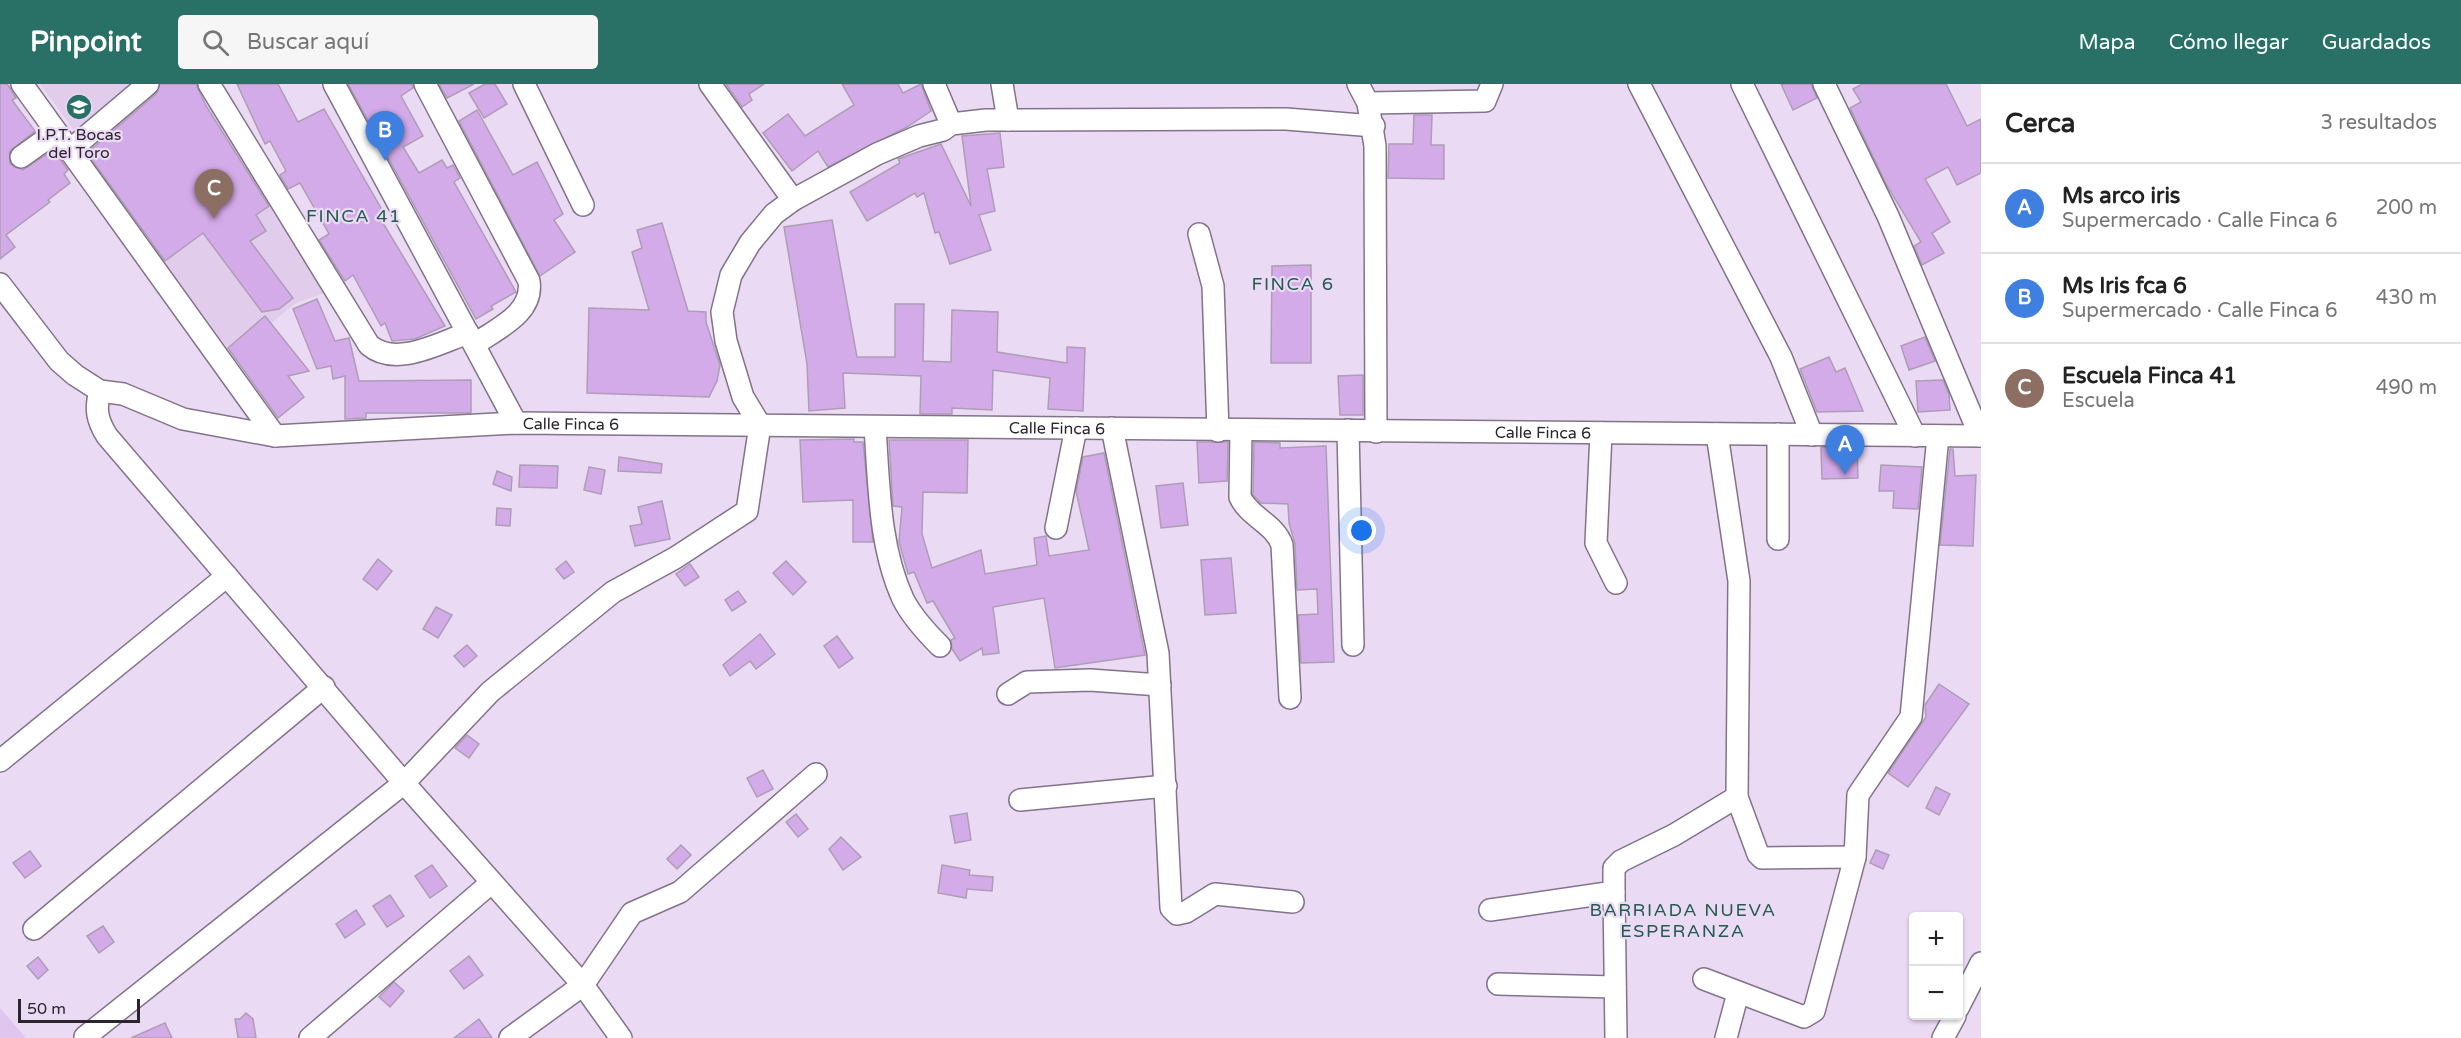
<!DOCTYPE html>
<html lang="es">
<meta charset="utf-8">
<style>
body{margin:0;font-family:"Varela Round",sans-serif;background:#f6f6f6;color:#222}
.controls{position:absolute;right:18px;bottom:18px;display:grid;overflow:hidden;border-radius:6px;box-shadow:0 2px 4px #0004}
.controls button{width:54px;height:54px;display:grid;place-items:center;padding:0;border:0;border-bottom:2px solid #e0e0e0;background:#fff;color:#222;font:30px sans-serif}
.scale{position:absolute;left:18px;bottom:15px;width:122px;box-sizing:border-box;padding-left:6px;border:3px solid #2a242d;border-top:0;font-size:16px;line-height:21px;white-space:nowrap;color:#2a242d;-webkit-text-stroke:4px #ebdaf4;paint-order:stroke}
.you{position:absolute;left:1362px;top:447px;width:21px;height:21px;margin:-15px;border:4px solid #fff;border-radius:50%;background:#1a73e8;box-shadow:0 0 0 9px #1a73e833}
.badge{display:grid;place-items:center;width:39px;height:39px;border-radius:50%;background:#297066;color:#fff;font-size:20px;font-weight:700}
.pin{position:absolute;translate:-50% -50px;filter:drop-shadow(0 2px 3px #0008)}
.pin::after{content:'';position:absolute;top:32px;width:21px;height:18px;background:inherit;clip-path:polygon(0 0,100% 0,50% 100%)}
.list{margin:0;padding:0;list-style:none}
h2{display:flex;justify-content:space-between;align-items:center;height:78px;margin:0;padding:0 24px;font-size:26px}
h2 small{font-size:20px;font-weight:400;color:#767676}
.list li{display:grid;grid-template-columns:39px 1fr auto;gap:18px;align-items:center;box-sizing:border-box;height:90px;padding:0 24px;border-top:2px solid #e0e0e0}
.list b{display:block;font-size:22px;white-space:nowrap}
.list p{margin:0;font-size:20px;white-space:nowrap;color:#767676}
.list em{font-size:20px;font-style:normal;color:#767676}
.icon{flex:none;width:33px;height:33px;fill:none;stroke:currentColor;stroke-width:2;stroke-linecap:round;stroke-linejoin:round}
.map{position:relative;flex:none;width:1981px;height:954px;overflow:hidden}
header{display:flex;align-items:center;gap:36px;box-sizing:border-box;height:84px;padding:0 30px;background:#297066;color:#fff}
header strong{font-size:28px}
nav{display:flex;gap:33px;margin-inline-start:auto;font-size:21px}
.search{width:420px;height:54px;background:#f6f6f6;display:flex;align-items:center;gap:15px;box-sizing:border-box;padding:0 21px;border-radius:6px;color:#767676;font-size:22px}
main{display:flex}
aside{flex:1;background:#fff}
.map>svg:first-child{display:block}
.built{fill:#e1ccec}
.green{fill:#e0c5ee}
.building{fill:#d4abe9;stroke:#ad9db5;stroke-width:1.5}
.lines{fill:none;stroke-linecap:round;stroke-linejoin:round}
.minor-casing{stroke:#82738a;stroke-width:24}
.minor{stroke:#fff;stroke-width:21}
.labels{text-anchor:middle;stroke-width:4.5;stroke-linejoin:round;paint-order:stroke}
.poi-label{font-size:16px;fill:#2a242d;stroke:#ebdaf4}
.street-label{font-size:16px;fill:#2a242d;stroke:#ebdaf4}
.neighbourhood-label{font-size:18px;letter-spacing:1.5px;fill:#235b53;stroke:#ebdaf4}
</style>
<header>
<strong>Pinpoint</strong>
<div class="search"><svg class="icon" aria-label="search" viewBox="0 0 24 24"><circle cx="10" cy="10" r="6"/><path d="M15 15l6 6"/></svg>Buscar aquí</div>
<nav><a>Mapa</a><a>Cómo llegar</a><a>Guardados</a></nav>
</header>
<main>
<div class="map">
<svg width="1981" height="954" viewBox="0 0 1981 954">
<rect width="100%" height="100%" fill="#ebdaf4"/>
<!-- built -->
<g class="built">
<path d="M40,0H130L74,46Z"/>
<path d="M174,0H214L330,207L296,219L232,271L163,178L97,76Z"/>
</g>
<!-- green -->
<path class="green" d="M0,924L26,954H0Z"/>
<!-- building -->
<g class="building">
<path d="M0,0H7L10,4L16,14L12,16L35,47L10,67V80L23,86L53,66L68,86L64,90L70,99L48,116L50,118L6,151L15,163L0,175Z"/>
<path d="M160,0H196L206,22L269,122L256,131L266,147L250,157L293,214L279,225L262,228L203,149L165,177L87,69L156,10Z"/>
<path d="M237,0H278L298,38L324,25L385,131L380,134L445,242L415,255L392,257L385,239L381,242L353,191L345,197L319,156L329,150L300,99L288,105L280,91L286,87L270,57L265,60Z"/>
<path d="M348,0H412L413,4L401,12L423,52L403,63L419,89L442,76L447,84L453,81L460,94L454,98L516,208L491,222L493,225L476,235Z"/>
<path d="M439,0H474L447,14Z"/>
<path d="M485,0H495L507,20L484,34L469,9Z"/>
<path d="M726,0H764L749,10L752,16L742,23Z"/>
<path d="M842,0H898L903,9L921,0L931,27L907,43L828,83L818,67L792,87L763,49L788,30L805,52L854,21Z"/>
<path d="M1781,0H1811L1817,14L1793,26Z"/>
<path d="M1862,0H1946L1967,42L1981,35V89L1957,101L1948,83L1925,95L1950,138L1932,149L1944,169L1922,181L1914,162L1921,158L1886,100L1850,24L1861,18L1853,5Z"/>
<path d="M477,26L513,91L537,78L563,130L554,136L575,168L540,192L459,37Z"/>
<path d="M1414,31H1432L1431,61H1444V95L1388,94L1389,60H1413Z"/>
<path d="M1000,49L1004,83L987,85L995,127L979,131L991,166L950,180L939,148L935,149L924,109L917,113L915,109L867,137L850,108L900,79L898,75L941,60L971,122L962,52Z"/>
<path d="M832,136L857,273H895V220H924L923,277L951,278L952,226L998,228L997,268L1067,279V263L1085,264L1083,327L1048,325L1050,294L993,286L992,326L952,324V330H920L921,292L843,289L845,324L809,327L807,280L784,143Z"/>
<path d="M662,139L688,227L706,228V238L720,281L717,297L709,313L587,309L589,224L649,226L632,168L642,164L637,146Z"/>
<path d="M1311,181V279H1271L1272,182Z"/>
<path d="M317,215L335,257L349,254L359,297L471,296V329H366V334L345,335V292L333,295L331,282L317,285L293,225Z"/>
<path d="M265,232L309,287L288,292L304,313L278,334L228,264Z"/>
<path d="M1925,253L1935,277L1909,286L1901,262Z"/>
<path d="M1829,273L1836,288L1845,284L1863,327L1817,328L1800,285Z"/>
<path d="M1363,291V331H1340L1338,292Z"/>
<path d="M1943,296L1949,311L1950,326L1918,328L1916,297Z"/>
<path d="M854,355V358H863L873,458H853V416L803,418L800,356Z"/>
<path d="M889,356H968L967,409L923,408L922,450L932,484L981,466L985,490L1037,481L1034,454L1046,452L1049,472L1089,466L1076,407L1083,373L1104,369L1145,571L1055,584L1044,514L993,523L999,569L983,571L982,564L960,577L952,565L951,556L955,554L933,517L927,519L914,488L908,490L899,458L902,423L893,422Z"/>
<path d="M1197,358H1228L1227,397L1199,399Z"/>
<path d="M1254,358L1280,359V364L1326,362L1334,578L1301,579L1298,531L1318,530L1317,505L1297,506L1295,460L1289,439L1288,420L1261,419L1253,411Z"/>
<path d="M1821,363L1857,364L1858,394L1822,395Z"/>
<path d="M1950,365H1953L1955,392L1976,391L1973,462L1940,461Z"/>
<path d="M619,373L662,380L661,389L618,387Z"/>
<path d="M520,381L558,382L557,404L519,403Z"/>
<path d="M1881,381L1922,383L1918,425L1893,424L1894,407H1879Z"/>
<path d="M589,383L605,386L601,410L584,406Z"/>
<path d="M497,387L512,393L511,407L493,400Z"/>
<path d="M1183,399L1188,441L1161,444L1156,402Z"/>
<path d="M662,417L670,455L635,462L630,442L642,440L638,423Z"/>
<path d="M497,424L511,425L510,442L496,441Z"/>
<path d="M1231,474L1236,529L1205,531L1201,476Z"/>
<path d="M378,475L392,487L377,506L363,495Z"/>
<path d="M566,477L574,488L564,495L556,485Z"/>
<path d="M786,477L806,498L793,511L773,489Z"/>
<path d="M690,480L699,493L685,502L676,490Z"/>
<path d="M738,507L746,518L732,527L725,516Z"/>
<path d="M436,523L452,531L438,554L423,545Z"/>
<path d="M760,550L775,570L756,585L750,577L730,592L723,581Z"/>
<path d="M837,552L853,574L839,584L824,562Z"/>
<path d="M467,561L477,572L464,583L454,572Z"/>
<path d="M1939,600L1969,620L1908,703L1888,689L1926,633L1925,621Z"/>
<path d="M467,651L479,660L469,674L455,664Z"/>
<path d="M763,686L773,705L757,713L747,694Z"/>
<path d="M1936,703L1950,710L1939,731L1926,724Z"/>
<path d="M967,729L971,756L955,759L950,732Z"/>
<path d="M796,730L808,745L798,753L786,738Z"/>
<path d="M841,753L861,773L843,786L829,765Z"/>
<path d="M681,761L691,771L677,785L667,775Z"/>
<path d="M1876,766L1889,771L1883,785L1870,779Z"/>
<path d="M30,767L41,782L25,794L13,779Z"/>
<path d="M432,781L447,802L430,814L415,792Z"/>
<path d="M942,781L970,786L969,791L993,793L992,807L967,805L966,814L938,809Z"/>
<path d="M390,811L404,832L387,843L373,822Z"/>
<path d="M356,826L365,840L345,854L336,840Z"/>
<path d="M103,842L114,858L99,869L87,852Z"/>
<path d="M469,872L483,891L464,905L450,887Z"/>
<path d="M38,873L48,886L38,895L27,882Z"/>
<path d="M394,898L404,907L390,923L379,913Z"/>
<path d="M246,929L253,935L256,954H238L235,935H240Z"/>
<path d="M479,935L492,954H454Z"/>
<path d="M165,939L172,954H131Z"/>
</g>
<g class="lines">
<!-- minor casing -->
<g class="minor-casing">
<g id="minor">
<path d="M22,0L275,352"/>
<path d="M209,0L369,261C396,284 439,259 468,249"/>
<path d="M334,0L516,339"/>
<path d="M425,0L529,197C534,229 498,244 475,260"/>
<path d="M524,0L583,121"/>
<path d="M710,0L793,116"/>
<path d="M934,0L951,40"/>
<path d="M1002,0L1008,36"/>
<path d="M1358,0L1368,19L1375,62L1376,348"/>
<path d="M1639,0L1781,273L1812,351"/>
<path d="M1742,0L1915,352"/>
<path d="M1824,0L1888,132L1980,352"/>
<path d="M1368,19L1485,17L1492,0"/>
<path d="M69,67L148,0"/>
<path d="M21,73L56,48"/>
<path d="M1199,150L1213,202L1218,347"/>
<path id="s1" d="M0,200L59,277L75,291L100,307L123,310L183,335L275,352L516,339L1981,352"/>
<path d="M100,307C95,325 97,336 107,352L404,699L583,901L621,954"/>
<path d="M875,344C879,400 879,463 903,515C912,533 926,548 940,562"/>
<path d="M1112,344L1158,569L1171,824L1177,830L1186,828L1215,810L1293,818"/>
<path d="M1241,346L1240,413C1249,433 1275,440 1282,461L1290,614"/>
<path d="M1348,346L1353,561"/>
<path d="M1601,349L1596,459L1616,499"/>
<path d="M1056,444L1076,344"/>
<path d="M1778,455V350"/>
<path d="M1008,610L1027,598L1090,596L1160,601"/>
<path d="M0,677L227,492"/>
<path d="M1737,713L1758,770L1762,774L1855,773"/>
<path d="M1020,716L1166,702"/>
<path d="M1614,808L1616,954"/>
<path d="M1490,826L1614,808V784L1621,777L1674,751L1737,713L1739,497L1717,350"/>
<path d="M34,845L324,603"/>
<path d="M1704,895L1804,933L1814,927L1855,773L1858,711L1911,633L1938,352"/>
<path d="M1498,900L1615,903"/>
<path d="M1958,924L1981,879"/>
<path d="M85,953L404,699L490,608L613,508L675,474L747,427L760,341L743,313L726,257L722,228L731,191L750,159L774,130L793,116L877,70L919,52L943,46L951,40L986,36L1286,35L1374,42"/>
<path d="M310,954L491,799"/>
<path d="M510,954L583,901L632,829L680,808L816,690"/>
<path d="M1726,954L1738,909"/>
<path d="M1943,954L1955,932"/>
</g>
</g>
<!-- minor -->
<use href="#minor" class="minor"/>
</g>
<!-- icons -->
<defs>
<g id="school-disc" transform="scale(1.35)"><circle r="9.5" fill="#297066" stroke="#ebdaf4"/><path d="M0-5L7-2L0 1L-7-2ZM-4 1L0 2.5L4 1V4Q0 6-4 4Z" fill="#fff"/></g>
</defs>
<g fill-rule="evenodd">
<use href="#school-disc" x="79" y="23"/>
</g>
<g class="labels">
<!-- poi labels -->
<g class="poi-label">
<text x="79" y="56">I.P.T. Bocas<tspan x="79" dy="18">del Toro</tspan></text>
</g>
<!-- street labels -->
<g class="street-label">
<text dy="6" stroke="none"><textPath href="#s1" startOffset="626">Calle Finca 6</textPath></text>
<text dy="6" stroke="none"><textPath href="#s1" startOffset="1112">Calle Finca 6</textPath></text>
<text dy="6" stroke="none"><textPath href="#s1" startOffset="1598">Calle Finca 6</textPath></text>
</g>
<!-- neighbourhood labels -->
<g class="neighbourhood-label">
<text x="354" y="138">FINCA 41</text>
<text x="1293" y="206">FINCA 6</text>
<text x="1683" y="832">BARRIADA NUEVA<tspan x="1683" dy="21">ESPERANZA</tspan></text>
</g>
</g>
</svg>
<div class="controls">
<button>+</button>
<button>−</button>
</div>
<div class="scale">50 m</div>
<div class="you"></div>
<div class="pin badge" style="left:1845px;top:391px;background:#3f7fe0">A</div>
<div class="pin badge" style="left:385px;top:77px;background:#3f7fe0">B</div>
<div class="pin badge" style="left:214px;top:135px;background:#8d6e63">C</div>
</div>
<aside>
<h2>Cerca<small>3 resultados</small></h2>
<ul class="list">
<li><span class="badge" style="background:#3f7fe0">A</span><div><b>Ms arco iris</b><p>Supermercado · Calle Finca 6</p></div><em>200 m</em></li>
<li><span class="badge" style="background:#3f7fe0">B</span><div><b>Ms Iris fca 6</b><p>Supermercado · Calle Finca 6</p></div><em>430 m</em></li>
<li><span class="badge" style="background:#8d6e63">C</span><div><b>Escuela Finca 41</b><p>Escuela</p></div><em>490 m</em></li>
</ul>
</aside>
</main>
